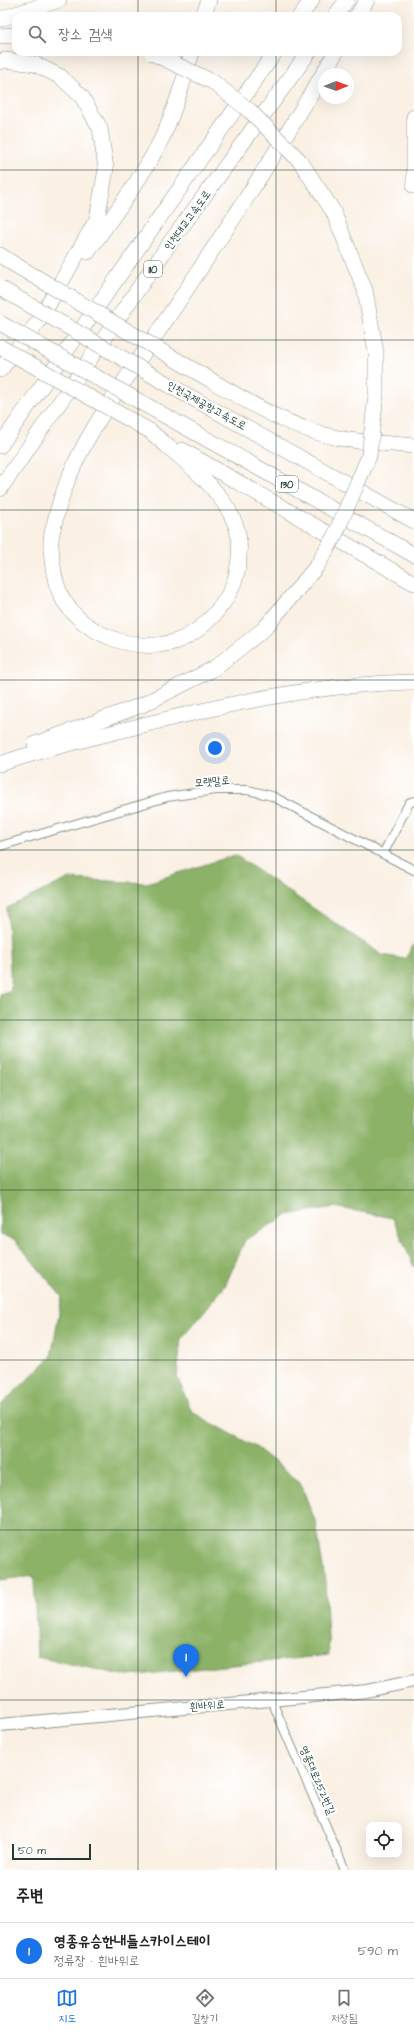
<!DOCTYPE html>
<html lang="ko">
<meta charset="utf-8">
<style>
body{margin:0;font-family:"Architects Daughter","Poor Story",sans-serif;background:#f2f2f2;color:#222}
.controls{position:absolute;right:12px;bottom:12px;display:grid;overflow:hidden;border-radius:8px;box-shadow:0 4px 16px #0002}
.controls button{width:36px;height:36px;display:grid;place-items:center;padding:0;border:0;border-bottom:1px solid #e0e0e0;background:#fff;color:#222;font:20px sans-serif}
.compass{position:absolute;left:318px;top:68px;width:36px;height:36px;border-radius:50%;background:#fff;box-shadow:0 4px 16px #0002;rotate:89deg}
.scale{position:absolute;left:12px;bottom:10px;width:79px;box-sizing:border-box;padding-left:4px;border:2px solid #1f3d34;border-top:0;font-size:11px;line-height:14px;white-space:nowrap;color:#1f3d34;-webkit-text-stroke:3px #fff;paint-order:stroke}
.you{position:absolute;left:215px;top:748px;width:14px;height:14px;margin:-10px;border:3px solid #fff;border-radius:50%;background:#1a73e8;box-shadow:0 0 0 6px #1a73e833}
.badge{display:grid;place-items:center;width:26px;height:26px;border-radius:50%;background:#1a73e8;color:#fff;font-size:13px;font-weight:700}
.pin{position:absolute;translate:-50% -33px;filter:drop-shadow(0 1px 2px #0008)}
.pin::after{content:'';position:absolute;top:21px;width:14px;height:12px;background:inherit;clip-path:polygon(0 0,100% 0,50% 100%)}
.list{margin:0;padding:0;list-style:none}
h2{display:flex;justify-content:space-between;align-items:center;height:52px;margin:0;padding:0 16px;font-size:17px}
h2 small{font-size:13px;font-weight:400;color:#767676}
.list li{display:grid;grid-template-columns:26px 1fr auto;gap:12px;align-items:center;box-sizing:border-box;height:56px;padding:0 16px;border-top:1px solid #e0e0e0}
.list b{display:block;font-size:15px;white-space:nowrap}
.list p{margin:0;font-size:13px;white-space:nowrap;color:#767676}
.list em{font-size:13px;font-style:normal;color:#767676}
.icon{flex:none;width:22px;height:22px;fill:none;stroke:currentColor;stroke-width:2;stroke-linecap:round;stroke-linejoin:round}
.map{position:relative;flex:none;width:414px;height:1870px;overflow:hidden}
.search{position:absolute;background:#fff;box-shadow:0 4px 16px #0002;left:12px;right:12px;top:12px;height:44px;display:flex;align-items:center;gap:10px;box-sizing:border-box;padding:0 14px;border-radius:12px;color:#767676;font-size:15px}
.sheet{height:108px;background:#fff}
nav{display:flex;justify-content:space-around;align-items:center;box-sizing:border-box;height:56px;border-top:1px solid #e0e0e0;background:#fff;font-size:11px;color:#767676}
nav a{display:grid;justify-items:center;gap:2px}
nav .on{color:#1a73e8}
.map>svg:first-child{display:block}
.forest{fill:#8cb267;stroke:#56784e}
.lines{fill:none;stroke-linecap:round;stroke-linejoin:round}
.street-casing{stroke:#8c968c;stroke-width:10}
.secondary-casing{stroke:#8c968c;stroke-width:14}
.highway-casing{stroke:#8c968c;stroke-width:16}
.street{stroke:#fff;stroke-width:8}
.secondary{stroke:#fff;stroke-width:12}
.highway{stroke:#fff;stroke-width:15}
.highway-bridge-casing{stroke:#8c968c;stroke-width:16;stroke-linecap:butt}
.highway-bridge{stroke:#fff;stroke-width:15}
.grid{fill:none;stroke:#1f3d34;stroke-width:1;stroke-opacity:0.55}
.labels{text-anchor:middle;stroke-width:4;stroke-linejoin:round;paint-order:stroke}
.shield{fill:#fff;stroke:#627771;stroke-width:1}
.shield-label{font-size:10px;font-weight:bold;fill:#1f3d34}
.street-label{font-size:11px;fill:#1f3d34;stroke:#fff}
</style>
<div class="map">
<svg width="414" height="1870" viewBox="0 0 414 1870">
<rect width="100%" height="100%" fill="#fff"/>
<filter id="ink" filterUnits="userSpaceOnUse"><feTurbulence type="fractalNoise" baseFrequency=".025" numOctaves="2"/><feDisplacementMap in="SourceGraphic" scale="8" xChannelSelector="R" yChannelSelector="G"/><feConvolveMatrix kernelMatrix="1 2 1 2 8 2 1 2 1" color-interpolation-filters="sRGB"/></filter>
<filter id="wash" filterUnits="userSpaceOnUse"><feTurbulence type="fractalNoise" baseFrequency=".012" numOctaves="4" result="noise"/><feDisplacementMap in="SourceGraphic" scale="16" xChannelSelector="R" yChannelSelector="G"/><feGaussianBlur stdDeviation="0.9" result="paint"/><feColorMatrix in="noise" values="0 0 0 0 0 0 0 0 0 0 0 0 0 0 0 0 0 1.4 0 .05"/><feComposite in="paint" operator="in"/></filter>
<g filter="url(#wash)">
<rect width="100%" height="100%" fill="#faf0e3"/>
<!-- forest -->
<path class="forest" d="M235,855L382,955L405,959L414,944V1267L393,1218L335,1207L287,1215L245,1240L225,1286L181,1339L177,1377L192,1412L257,1448L300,1482L316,1523L325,1581L329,1655L128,1676L37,1657L34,1576L0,1580V1406L51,1357L62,1297L14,1239L0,1235V994L11,990L7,908L68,879L147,883Z"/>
</g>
<g filter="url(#ink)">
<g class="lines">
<!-- street casing -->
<g class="street-casing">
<g id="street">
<path d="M0,846L167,797L216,790H248L272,796L414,870"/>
<path d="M383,854L409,803L414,801"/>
<path d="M271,1699L345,1870"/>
</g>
</g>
<!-- secondary casing -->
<g class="secondary-casing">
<path id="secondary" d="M0,1725L336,1694L367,1691L414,1681"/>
</g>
<!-- highway casing -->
<g class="highway-casing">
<g id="highway">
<path d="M203,16L209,0"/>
<path d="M300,16L312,0"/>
<path d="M335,16L347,0"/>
<path d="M357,16L367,0"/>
<path d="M0,19L59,0"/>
<path d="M0,36L16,35"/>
<path d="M0,62L5,60L35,64L61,77L82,97L100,128L106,169L97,219L39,321L0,370"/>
<path d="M414,117V186"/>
<path d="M88,252C114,214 143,177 163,136C175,109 184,80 192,52"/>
<path d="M0,255L12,263"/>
<path d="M190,368C237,395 284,427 338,438C363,443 389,443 414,446"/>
<path d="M178,390L414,521"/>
<path d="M160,413L414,555"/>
<path d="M150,431C181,459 221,486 236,526C241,541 240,557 237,572C231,601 203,633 174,642C134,653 86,635 64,601C54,585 52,564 51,546C50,538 53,529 55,521C67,465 100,416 132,370C157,333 183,296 207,258C252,191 295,122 336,52"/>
<path d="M0,446L275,52"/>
<path d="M182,450L414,583"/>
<path d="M0,489L172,240L309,52"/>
<path d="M35,744L142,705L213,669L264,629"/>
<path d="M0,764C43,749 87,739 131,728C226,704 316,684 414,682"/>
</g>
</g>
<!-- street -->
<use href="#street" class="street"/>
<!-- secondary -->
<use href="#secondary" class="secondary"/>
<!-- highway -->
<use href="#highway" class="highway"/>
<!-- highway-bridge casing -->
<g class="highway-bridge-casing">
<g id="highway-bridge">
<path d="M152,53L213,82L250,111L300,161L333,211L365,290L376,352V395L369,456L335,535L317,566L264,629"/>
<path d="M12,263L190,368"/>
<path d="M0,288L178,390"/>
<path d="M0,323L160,413"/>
<path d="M0,347L150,431"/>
</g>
</g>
<!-- highway-bridge -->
<use href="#highway-bridge" class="highway-bridge"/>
</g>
</g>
<!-- grid -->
<path class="grid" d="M138,0V16M276,0V16M138,52V1870M276,52V1870M0,170H414M0,340H414M0,510H414M0,680H414M0,850H414M0,1020H414M0,1190H414M0,1360H414M0,1530H414M0,1700H414"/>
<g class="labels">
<!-- shield labels -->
<g class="shield">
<rect x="144" y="261" width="18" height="16" rx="3"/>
<rect x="276" y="476" width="22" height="16" rx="3"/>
</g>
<g class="shield-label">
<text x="153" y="273">110</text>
<text x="287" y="488">130</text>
</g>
<!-- street labels -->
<g class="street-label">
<text transform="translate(187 220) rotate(-54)" y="4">인천대교고속도로</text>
<text transform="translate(207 405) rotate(29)" y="4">인천국제공항고속도로</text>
<text transform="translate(212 781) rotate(-5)" y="4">모랫말로</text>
<text transform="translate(207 1705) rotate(-5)" y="4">흰바위로</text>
<text transform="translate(318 1780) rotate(67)" y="4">영종대로252번길</text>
</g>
</g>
</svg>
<div class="controls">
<button><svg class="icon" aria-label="locate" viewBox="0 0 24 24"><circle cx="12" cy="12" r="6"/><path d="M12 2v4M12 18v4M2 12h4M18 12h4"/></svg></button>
</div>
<svg class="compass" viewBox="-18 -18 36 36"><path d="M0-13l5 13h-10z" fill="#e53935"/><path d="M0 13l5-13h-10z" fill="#767676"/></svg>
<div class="scale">50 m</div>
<div class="you"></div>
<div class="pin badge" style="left:186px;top:1677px">1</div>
<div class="search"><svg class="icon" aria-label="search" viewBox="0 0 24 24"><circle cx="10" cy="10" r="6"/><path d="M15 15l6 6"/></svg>장소 검색</div>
</div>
<section class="sheet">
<h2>주변<small></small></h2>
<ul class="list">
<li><span class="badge">1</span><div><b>영종유승한내들스카이스테이</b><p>정류장 · 흰바위로</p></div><em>590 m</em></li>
</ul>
</section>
<nav>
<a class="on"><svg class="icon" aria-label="map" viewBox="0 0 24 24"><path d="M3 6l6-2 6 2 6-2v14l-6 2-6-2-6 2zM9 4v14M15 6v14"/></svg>지도</a>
<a><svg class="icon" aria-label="directions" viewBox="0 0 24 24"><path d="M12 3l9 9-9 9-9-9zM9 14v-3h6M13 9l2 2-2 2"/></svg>길찾기</a>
<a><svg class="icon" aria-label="saved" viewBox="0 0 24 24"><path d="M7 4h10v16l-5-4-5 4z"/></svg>저장됨</a>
</nav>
